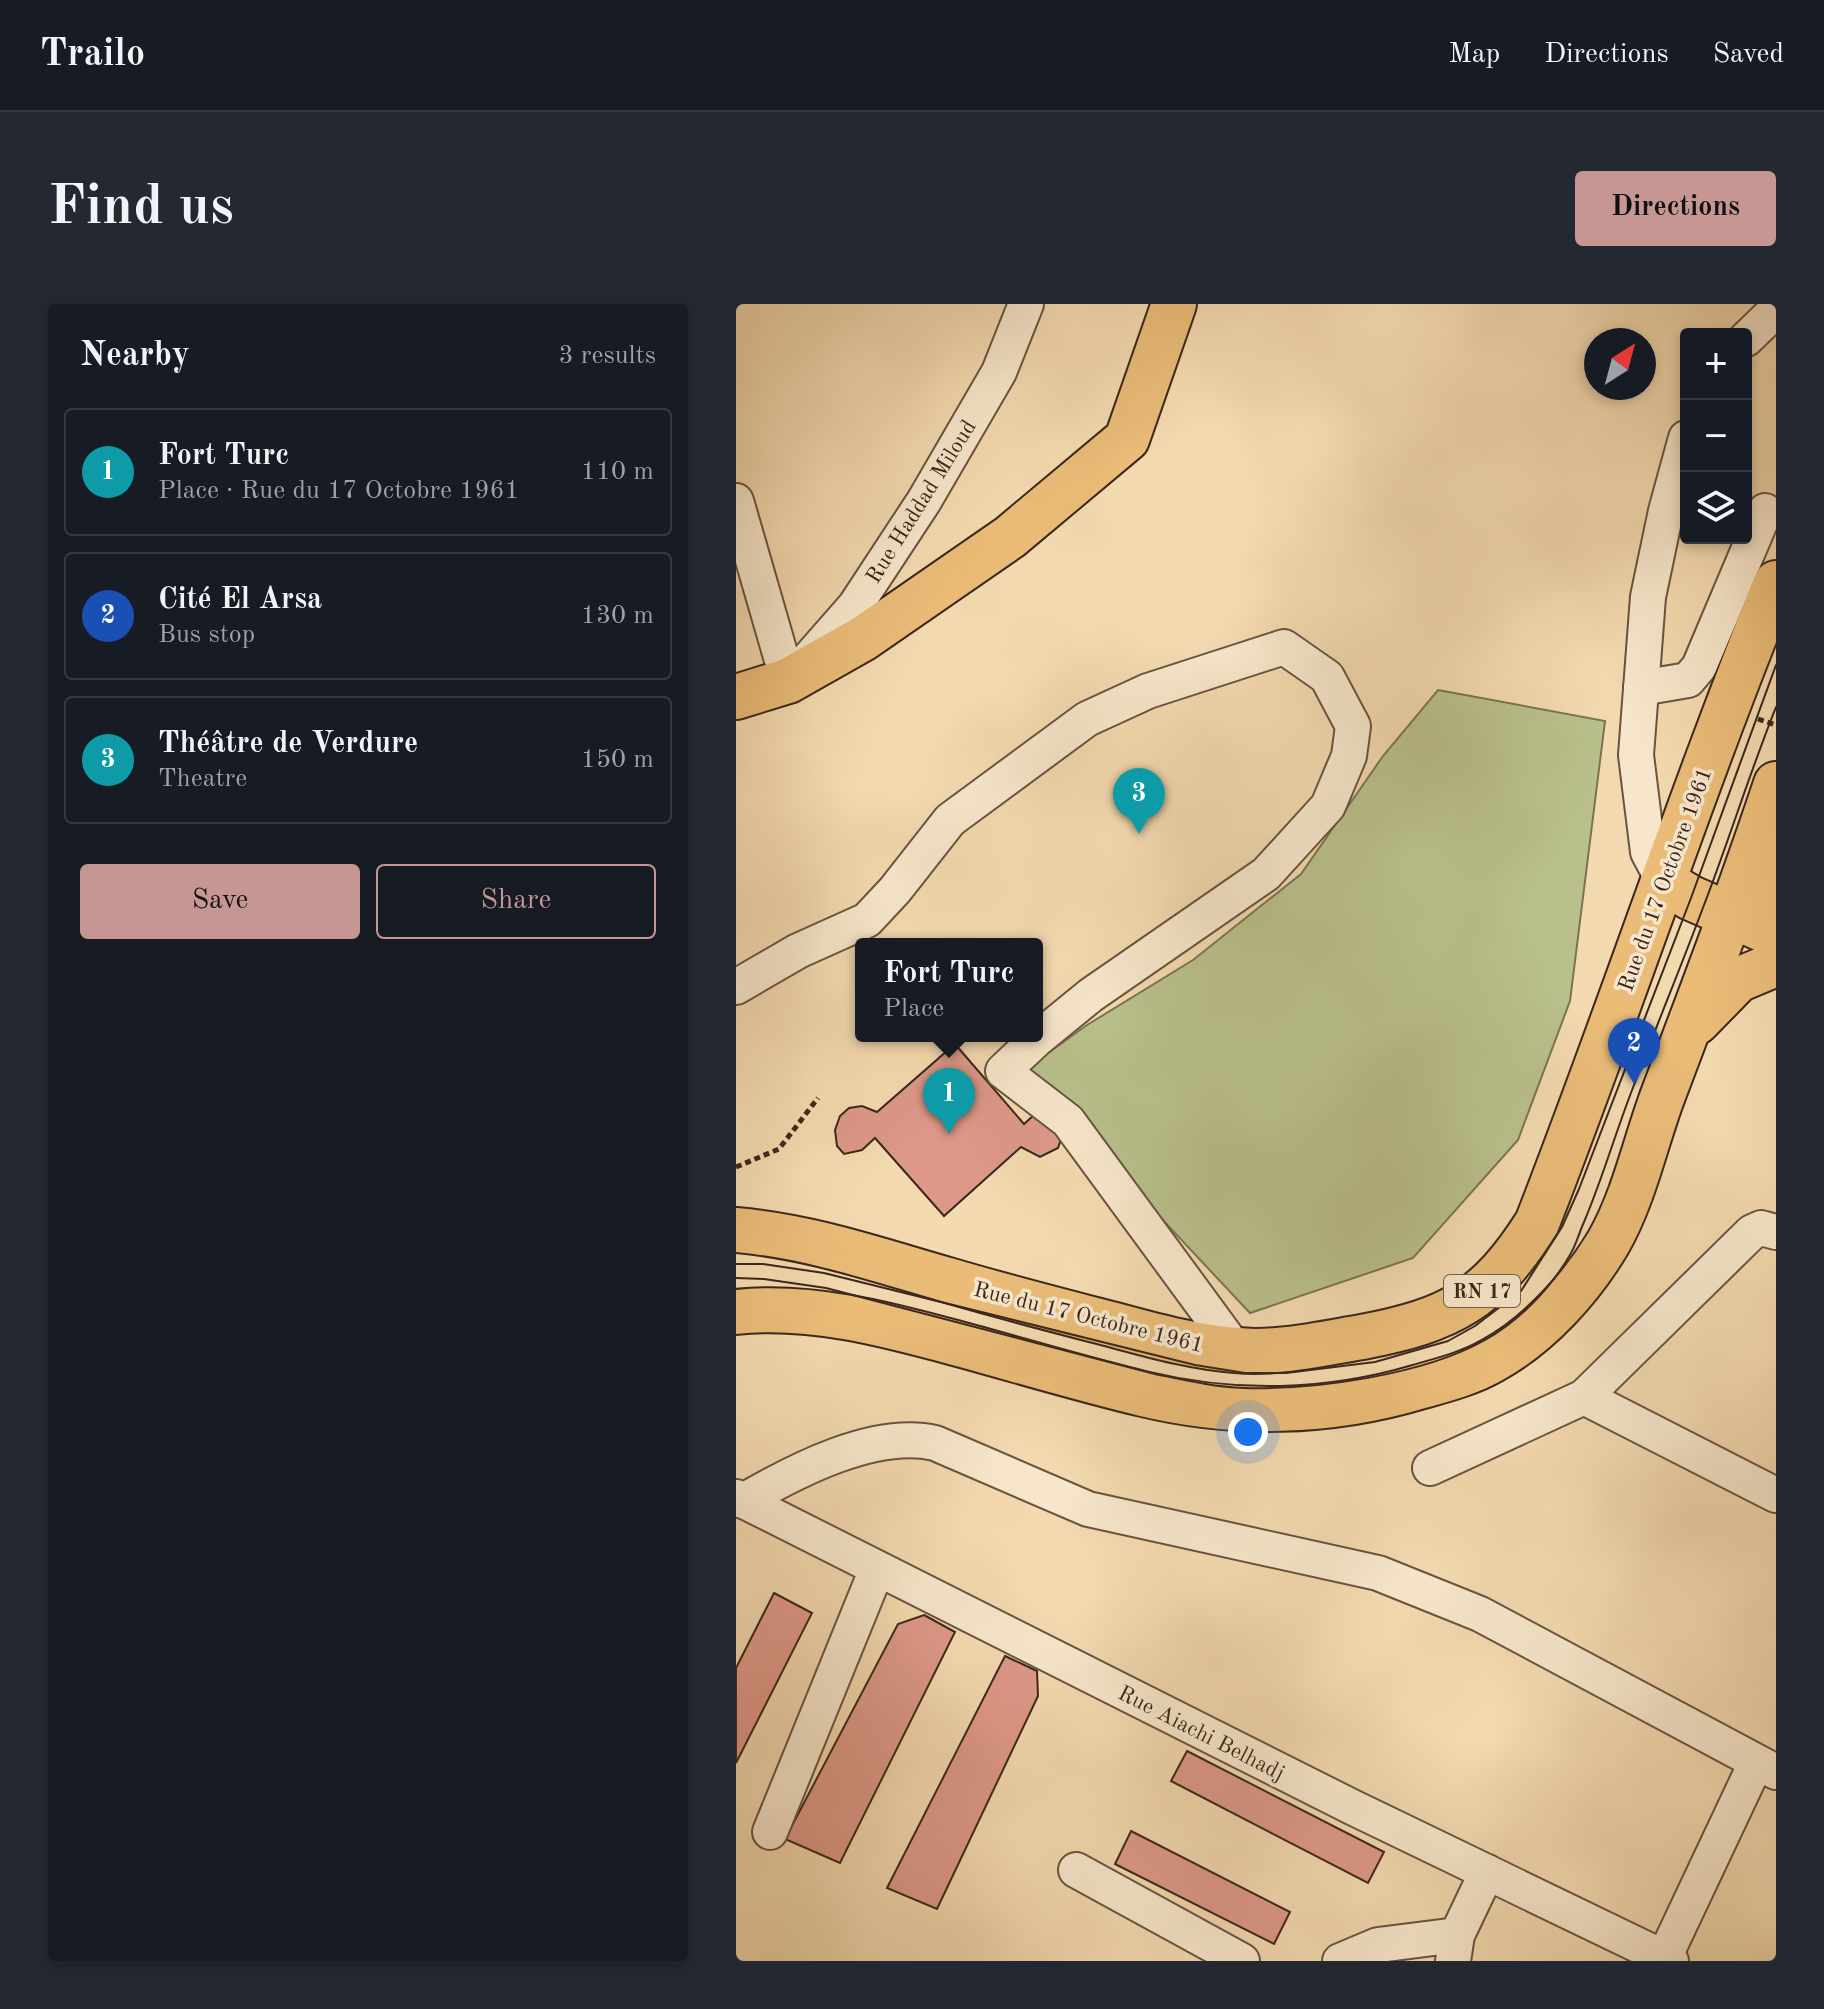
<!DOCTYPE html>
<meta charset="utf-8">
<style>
body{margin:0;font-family:"Old Standard TT",serif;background:#242831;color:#f1f3f6}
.controls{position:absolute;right:24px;top:24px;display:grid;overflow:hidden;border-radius:8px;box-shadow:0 4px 12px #0003}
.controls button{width:72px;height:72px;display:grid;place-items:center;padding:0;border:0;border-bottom:2px solid #363941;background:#171b24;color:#f1f3f6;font:40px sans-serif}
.compass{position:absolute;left:848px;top:24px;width:72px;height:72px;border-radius:50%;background:#171b24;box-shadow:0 4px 12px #0003;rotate:36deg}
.you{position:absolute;left:512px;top:1128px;width:28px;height:28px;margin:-20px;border:6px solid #fff;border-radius:50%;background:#1a73e8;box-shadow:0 0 0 12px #1a73e833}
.badge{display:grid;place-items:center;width:52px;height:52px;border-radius:50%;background:#c59692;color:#fff;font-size:26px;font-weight:700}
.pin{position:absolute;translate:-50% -66px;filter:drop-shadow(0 2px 4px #0008)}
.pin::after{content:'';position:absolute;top:42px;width:28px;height:24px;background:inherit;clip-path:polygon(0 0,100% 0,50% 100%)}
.popup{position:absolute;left:119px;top:634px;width:188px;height:104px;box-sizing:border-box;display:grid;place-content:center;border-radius:8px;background:#171b24;filter:drop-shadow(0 2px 6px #0005);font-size:26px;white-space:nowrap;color:#9ea1a6}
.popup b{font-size:30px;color:#f1f3f6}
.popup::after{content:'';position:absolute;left:50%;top:100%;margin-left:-16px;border:16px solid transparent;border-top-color:#171b24}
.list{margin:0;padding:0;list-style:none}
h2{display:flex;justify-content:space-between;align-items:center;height:104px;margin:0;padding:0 32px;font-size:34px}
h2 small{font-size:26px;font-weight:400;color:#9ea1a6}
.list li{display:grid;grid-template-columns:52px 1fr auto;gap:24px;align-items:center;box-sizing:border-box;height:128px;margin:0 16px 16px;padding:0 16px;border:2px solid #363941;border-radius:8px}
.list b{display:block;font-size:30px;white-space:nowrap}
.list p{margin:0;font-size:26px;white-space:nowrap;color:#9ea1a6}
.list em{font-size:26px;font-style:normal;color:#9ea1a6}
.actions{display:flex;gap:16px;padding:24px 32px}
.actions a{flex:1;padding:18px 0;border:2px solid #c59692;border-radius:8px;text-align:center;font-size:28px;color:#c59692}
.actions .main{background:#c59692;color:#111}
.icon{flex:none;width:44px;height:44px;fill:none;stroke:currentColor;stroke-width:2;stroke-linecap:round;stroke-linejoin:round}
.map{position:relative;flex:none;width:1040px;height:1657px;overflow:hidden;border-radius:8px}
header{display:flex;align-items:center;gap:48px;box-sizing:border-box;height:112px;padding:0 40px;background:#171b24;border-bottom:2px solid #363941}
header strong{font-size:38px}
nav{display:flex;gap:44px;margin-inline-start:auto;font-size:28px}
.intro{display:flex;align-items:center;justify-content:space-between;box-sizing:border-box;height:192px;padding:0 48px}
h1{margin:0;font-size:56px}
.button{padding:20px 36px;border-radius:8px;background:#c59692;color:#111;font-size:28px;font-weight:700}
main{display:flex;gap:48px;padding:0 48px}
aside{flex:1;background:#171b24;border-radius:8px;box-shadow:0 4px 12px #0003}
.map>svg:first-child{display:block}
.green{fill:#b9c08c;stroke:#7a7454;stroke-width:2}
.building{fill:#dd9888;stroke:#3b271c;stroke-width:2}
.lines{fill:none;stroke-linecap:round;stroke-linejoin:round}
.minor-casing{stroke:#695441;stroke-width:38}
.major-casing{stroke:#3b271c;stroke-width:48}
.path{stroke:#3b271c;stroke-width:5;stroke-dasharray:6 4;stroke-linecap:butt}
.minor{stroke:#f7e6cb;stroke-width:34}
.major{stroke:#eabc78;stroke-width:44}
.tram{stroke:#3b271c;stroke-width:2}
.labels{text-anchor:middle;stroke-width:7;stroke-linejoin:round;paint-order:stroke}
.shield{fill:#f7e6cb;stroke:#736050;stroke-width:2}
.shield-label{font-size:20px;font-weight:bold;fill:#3b271c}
.street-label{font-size:22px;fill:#3b271c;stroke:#f7e6cb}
</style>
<header>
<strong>Trailo</strong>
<nav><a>Map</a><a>Directions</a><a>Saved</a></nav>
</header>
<div class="intro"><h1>Find us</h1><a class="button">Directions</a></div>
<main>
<aside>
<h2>Nearby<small>3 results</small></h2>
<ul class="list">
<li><span class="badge" style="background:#0f9aa8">1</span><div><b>Fort Turc</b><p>Place · Rue du 17 Octobre 1961</p></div><em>110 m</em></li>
<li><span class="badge" style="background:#1a4fb4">2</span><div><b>Cité El Arsa</b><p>Bus stop</p></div><em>130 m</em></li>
<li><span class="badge" style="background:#0f9aa8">3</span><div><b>Théâtre de Verdure</b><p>Theatre</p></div><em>150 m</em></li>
</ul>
<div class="actions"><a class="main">Save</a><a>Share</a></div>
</aside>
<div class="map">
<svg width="1040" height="1657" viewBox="0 0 1040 1657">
<rect width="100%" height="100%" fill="#f3d9af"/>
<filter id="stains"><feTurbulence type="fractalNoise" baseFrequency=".0025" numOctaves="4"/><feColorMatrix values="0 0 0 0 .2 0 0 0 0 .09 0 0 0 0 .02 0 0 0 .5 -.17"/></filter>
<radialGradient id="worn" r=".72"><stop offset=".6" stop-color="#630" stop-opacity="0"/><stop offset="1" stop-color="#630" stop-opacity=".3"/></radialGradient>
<!-- green -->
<path class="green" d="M702,386L869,417L834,697L782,836L677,954L514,1009L287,767L351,721L457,656L565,570L647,452Z"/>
<!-- building -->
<g class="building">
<path d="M219,740L288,820L299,810L328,826L322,844L304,853L285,843L208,912L139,834L126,846L108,850L101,842L99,826L104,812L113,804L126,802L141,808Z"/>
<path d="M38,1289L76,1309L0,1459V1364Z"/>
<path d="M188,1311L219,1328L104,1559L49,1535L162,1320Z"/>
<path d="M269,1352L301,1367L302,1392L201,1605L151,1584Z"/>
<path d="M451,1447L648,1548L632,1579L435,1477Z"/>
<path d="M395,1527L554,1608L538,1640L379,1560Z"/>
</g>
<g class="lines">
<!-- minor casing -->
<g class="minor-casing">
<g id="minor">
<path d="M1010,35L1040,6"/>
<path d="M0,197L52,377"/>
<path d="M69,359L119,302L188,197L263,68L290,0"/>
<path d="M905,384L952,376L963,363L1029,207"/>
<path d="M928,578L912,548L900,451L912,293L930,207L950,134"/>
<path d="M0,683L62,647L131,616L159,586L214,516L351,415L412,387L548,343L591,373L617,422L613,452L592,502L530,570L355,691L301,735L267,767L332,817L500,1046"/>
<path d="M848,1093L1040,1191"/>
<path d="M694,1164L848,1093L1016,928L1025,924L1040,928"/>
<path d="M0,1193L616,1503L935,1657"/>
<path d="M7,1197C59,1167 139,1125 199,1139L352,1205L642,1269L744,1310L1040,1468"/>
<path d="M34,1528L141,1265"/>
<path d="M340,1566L506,1657"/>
<path d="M928,1654L1020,1459"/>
<path d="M604,1657L642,1641L721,1631"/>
<path d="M717,1657L721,1631L751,1568"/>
</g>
</g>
<!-- major casing -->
<g class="major-casing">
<g id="major">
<path d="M0,393L52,377L128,334L274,233L391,135L438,0"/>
<path d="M1028,520L1027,545L1040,588"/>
<path d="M928,578L955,594L1040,631"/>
<path d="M961,718L1002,676L1040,660"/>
<path d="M0,926C73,932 142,956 212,976C266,992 321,1006 375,1020C416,1031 458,1043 500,1046C541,1050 585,1040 626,1033C715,1016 752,996 801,919C884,707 954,490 1040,279"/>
<path d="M0,1008C74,1000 149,1020 219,1039C282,1056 344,1075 407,1090C498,1112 593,1110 683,1083C708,1076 735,1069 757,1056C804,1030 845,984 872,939C898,894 909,839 927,791C966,688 1005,585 1040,480"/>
</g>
</g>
<!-- path -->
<g class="path">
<path d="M1022,415L1040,421"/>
<path d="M0,863L43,845L82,794"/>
</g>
<!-- minor -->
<use href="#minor" class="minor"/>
<!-- major -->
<use href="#major" class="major"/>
<!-- tram -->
<g class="tram">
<path d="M0,960H27L88,969L459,1061L509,1069H550L639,1058L712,1037L739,1022L785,987L826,923L843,885L955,594L1040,361"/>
<path d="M0,974L28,975L90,984L419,1070C448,1076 478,1083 508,1084C579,1086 687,1071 749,1036C783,1017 814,985 834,951C840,941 843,929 848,918C868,871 881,823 900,776C922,718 946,660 968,601C993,536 1014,468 1040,403"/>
</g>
</g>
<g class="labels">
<!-- shield labels -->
<rect class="shield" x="708" y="971" width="76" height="32" rx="6"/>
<g class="shield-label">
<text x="746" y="994">RN 17</text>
</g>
<!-- street labels -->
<g class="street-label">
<text transform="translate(184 197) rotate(-58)" y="8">Rue Haddad Miloud</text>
<text transform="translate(928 575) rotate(-70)" y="8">Rue du 17 Octobre 1961</text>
<text transform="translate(353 1012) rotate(14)" y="8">Rue du 17 Octobre 1961</text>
<text transform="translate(466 1428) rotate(27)" y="8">Rue Aiachi Belhadj</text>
</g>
</g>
<rect width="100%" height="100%" filter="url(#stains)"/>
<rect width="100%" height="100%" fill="url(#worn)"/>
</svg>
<div class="controls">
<button>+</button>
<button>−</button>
<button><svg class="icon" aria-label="layers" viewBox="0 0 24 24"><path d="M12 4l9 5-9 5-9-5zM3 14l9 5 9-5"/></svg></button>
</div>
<svg class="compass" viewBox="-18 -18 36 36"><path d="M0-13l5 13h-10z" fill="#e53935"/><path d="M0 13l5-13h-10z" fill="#9ea1a6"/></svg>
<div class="you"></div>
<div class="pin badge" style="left:213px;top:830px;background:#0f9aa8">1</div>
<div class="popup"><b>Fort Turc</b>Place</div>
<div class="pin badge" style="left:898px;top:780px;background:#1a4fb4">2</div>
<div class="pin badge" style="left:403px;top:530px;background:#0f9aa8">3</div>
</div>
</main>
